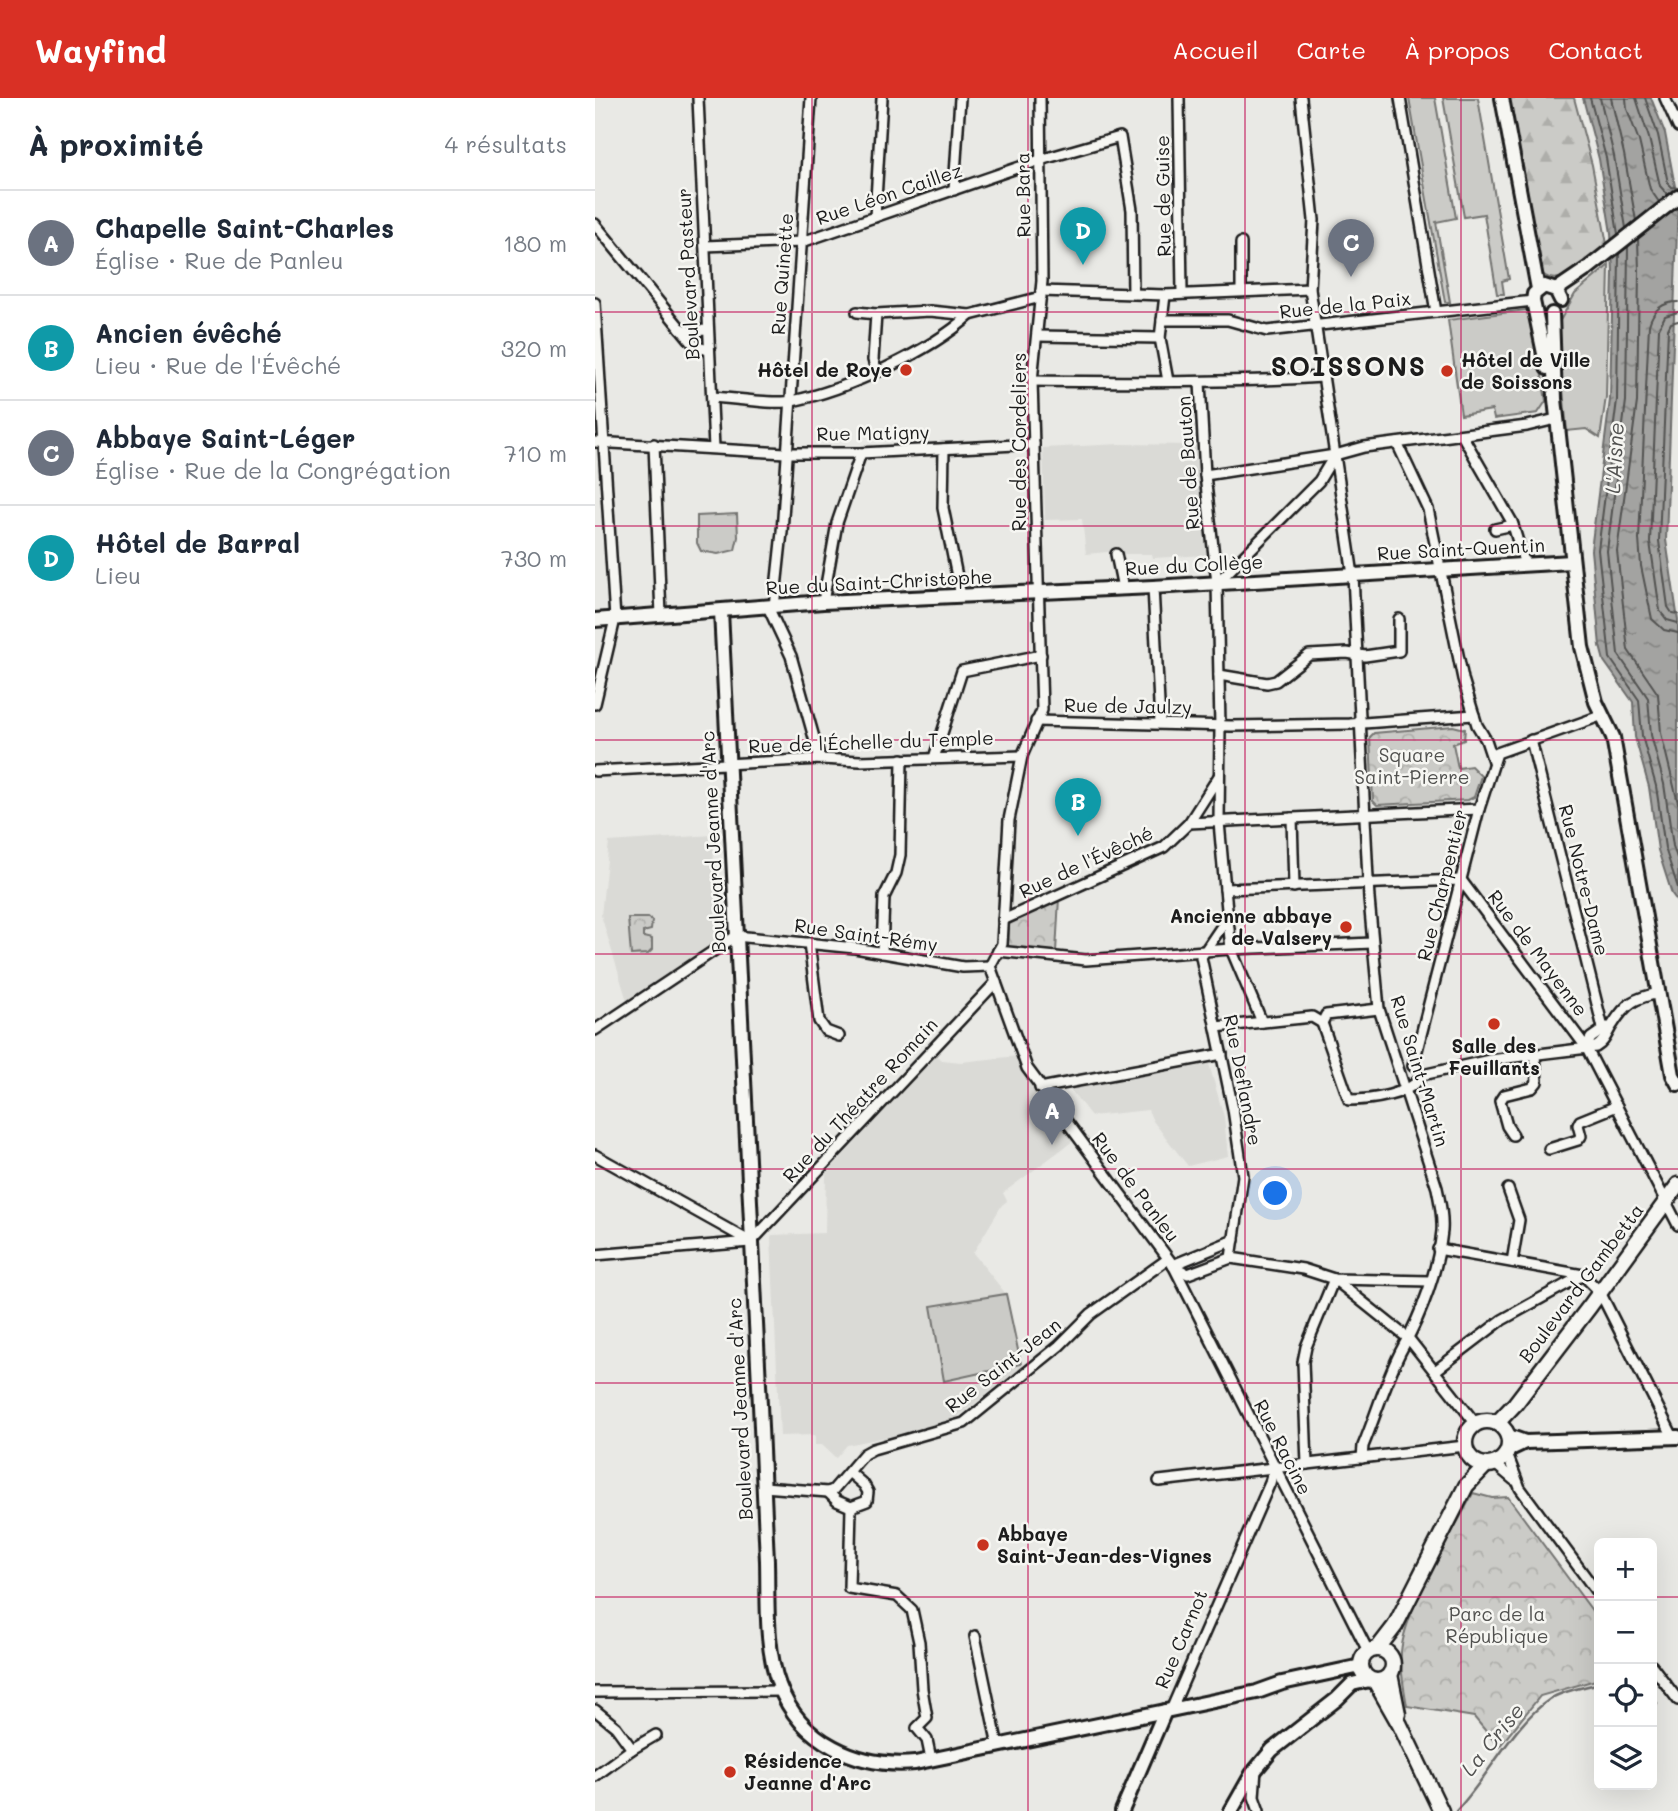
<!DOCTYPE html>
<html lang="fr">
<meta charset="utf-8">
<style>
body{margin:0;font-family:Mali,sans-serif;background:#f6f6f7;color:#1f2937}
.controls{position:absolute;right:21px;bottom:21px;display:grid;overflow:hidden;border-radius:10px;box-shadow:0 7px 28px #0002}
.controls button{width:63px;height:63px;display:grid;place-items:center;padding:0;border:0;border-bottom:2px solid #e0e1e3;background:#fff;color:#1f2937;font:35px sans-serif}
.you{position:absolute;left:681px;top:1096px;width:24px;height:24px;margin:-18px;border:5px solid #fff;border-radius:50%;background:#1a73e8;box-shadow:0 0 0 10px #1a73e833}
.badge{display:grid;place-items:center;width:46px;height:46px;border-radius:50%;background:#d93025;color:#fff;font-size:23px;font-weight:700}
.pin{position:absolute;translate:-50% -58px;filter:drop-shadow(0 2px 4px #0008)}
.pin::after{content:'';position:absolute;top:37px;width:24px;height:21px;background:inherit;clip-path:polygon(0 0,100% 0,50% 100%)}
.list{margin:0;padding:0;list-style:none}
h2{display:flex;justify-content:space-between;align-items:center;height:91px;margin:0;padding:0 28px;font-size:30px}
h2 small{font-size:23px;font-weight:400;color:#747a83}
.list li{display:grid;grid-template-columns:46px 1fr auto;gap:21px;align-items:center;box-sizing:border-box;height:105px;padding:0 28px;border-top:2px solid #e0e1e3}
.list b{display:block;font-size:26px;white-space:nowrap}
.list p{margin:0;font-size:23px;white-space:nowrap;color:#747a83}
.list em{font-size:23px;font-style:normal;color:#747a83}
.icon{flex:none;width:38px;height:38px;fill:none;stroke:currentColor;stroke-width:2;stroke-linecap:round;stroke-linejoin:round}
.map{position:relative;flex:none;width:1083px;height:1713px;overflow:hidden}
header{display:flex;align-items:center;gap:42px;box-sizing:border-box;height:98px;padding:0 35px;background:#d93025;color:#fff}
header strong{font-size:33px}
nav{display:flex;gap:38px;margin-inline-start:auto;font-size:24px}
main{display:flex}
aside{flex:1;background:#fff}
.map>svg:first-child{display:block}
.built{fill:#dadad6}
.green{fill:#cbcbc7;stroke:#747472;stroke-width:2}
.forest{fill:url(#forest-firs);stroke:#747472;stroke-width:2}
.park{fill:url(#park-crowns);stroke:#747472;stroke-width:2}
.water{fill:url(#water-ripples);stroke:#6d6d6c;stroke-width:2}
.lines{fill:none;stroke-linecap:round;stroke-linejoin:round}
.shore{stroke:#525251;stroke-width:2}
.stream{stroke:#6d6d6c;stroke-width:2.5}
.street-casing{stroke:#1c1c1c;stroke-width:14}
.secondary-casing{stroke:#1c1c1c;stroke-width:18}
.primary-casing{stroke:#1c1c1c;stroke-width:19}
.street{stroke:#f6f6f2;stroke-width:9}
.secondary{stroke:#f6f6f2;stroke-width:12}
.primary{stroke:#f6f6f2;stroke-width:14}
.grid{fill:none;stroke:#c2185b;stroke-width:2;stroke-opacity:0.55}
.poi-dot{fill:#c8321e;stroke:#f6f6f2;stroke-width:2.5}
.labels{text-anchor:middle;stroke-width:5;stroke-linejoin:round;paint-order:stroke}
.street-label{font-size:19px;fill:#1c1c1c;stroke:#f6f6f2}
.poi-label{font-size:19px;font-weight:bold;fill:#1c1c1c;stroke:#f6f6f2;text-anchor:start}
.park-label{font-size:19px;fill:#51514f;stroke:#f6f6f2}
.water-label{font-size:21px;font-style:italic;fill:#525251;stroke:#f6f6f2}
.district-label{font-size:26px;font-weight:bold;letter-spacing:2px;fill:#1c1c1c;stroke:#f6f6f2}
</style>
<header>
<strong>Wayfind</strong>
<nav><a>Accueil</a><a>Carte</a><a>À propos</a><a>Contact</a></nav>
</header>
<main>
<aside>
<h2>À proximité<small>4 résultats</small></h2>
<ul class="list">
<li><span class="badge" style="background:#6b7280">A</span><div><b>Chapelle Saint-Charles</b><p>Église · Rue de Panleu</p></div><em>180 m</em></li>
<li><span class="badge" style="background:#0f9aa8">B</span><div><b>Ancien évêché</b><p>Lieu · Rue de l'Évêché</p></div><em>320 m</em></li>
<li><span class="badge" style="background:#6b7280">C</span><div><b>Abbaye Saint-Léger</b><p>Église · Rue de la Congrégation</p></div><em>710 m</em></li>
<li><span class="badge" style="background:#0f9aa8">D</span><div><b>Hôtel de Barral</b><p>Lieu</p></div><em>730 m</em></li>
</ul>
</aside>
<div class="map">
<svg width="1083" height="1713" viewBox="0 0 1083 1713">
<defs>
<pattern id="forest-firs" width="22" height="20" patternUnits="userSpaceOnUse" patternTransform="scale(1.75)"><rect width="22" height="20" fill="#cbcbc7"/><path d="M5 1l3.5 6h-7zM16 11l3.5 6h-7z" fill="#aeaeaa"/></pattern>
<pattern id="park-crowns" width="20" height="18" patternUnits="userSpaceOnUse" patternTransform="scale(1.75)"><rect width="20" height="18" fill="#cbcbc7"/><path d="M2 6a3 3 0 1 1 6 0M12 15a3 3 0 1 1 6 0" fill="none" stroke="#aeaeaa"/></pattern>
<pattern id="water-ripples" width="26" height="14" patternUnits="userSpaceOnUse" patternTransform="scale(1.75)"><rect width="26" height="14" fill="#a3a3a1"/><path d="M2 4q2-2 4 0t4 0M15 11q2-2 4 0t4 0" fill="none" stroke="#848482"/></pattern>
</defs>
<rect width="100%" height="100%" fill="#e9e9e5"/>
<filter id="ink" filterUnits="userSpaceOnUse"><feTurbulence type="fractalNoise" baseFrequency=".0143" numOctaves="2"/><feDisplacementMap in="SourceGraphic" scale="14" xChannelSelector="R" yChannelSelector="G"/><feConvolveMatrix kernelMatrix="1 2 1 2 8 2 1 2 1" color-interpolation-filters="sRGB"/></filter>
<g filter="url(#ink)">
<!-- built -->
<g class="built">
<path d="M525,346L601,347L612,457L558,460L557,456H524L523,453L491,456L487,421L450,422L448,350Z"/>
<path d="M118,737L121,843L32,903L6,817L14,744Z"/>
<path d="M341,957L347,962L366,964L422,958L427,974L478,1043L408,1095L412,1103L407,1107L378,1155L411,1196L427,1269L361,1320L312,1335L252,1347L241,1360L227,1347H220V1337L185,1338L176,1139L177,1137L230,1135L231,1076Z"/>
<path d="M614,966L629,1019L633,1058L593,1068L558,1023L553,1012L496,1018L475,991Z"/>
</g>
<!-- green -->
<g class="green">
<path d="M814,0H840L861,120L841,124L855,204H850Z"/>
<path d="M848,0H883L914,181L907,183L909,196H902L889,116L869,119Z"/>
<path d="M1014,167L1011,299L1005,340L991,331L972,333L962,228L980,196Z"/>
<path d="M931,212L937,216L951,303L943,315L899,321L897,312L866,317L853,222Z"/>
<path d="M142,416L143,439L140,452L123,456L106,453L102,445V418Z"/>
<path d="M411,1196L426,1266L349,1283L336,1208Z"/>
</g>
<!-- forest -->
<path class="forest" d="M911,0H979L997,67L1012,146C996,159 960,200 943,170Z"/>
<!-- park -->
<g class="park">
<path d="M858,628L870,631L869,642L858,646L863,670L876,668L886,678L879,699L873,702L782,707L778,703L775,639L779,635Z"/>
<path d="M464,800L461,854L413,849L414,825Z"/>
<path d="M33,820H53L57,823L56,832L48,834V839L57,841V852L53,856L36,857Z"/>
<path d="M878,1395L897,1400L913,1399L1004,1522V1581L945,1598L904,1649L879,1619L812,1608C809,1590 805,1572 806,1554C810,1509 857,1437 878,1395Z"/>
</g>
<!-- water -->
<path class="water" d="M988,0H1056L1070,35L1083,104L1071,442L1083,522V804L1077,796L1063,752L1054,689L1040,639L1038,604L1009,563L1005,548L996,452L1015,302L1018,173L1016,135L1004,61Z"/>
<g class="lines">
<!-- shore -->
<g class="shore">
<path d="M995,0L1011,60L1023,136"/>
<path d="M1005,0L1019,58L1031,130"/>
<path d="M1016,0L1029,56L1041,123"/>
<path d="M1031,0L1032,11L1044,43L1055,91L1064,104"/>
<path d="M1041,0L1054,40L1065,88L1073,97"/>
<path d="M1050,0L1063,37L1073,85L1077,89L1083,90"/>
<path d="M1043,141L1044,173L1042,304L1022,453L1033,552L1063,596L1066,635L1083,705"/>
<path d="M1033,149L1031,303L1012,453L1023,556L1053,600L1056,637L1069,686L1078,748L1083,763"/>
<path d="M1024,156L1022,302L1003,452L1015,560L1044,602L1047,638L1061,688L1070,750L1083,790"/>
<path d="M1083,204C1068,204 1058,212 1054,227L1044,441L1046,468L1057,521L1069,532L1083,535"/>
<path d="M1083,214L1070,218L1064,230L1055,444L1065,513L1072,522L1083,525"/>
<path d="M1083,223L1076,225L1073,231L1064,443L1073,509L1077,515L1083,516"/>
</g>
<!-- stream -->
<g class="stream">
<path d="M1057,1609L1062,1605"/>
<path d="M861,1713C893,1680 918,1626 955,1601C967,1593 987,1590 1001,1586L1004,1587"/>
</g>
<!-- street casing -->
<g class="street-casing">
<g id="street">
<path d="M103,0L119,350"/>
<path d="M445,0L447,183L437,283L447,612L427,658L414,722L407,846L395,868L432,970L578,1167L773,1553"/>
<path d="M584,0L587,195"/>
<path d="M706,0L719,122L715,191L758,477L774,801L784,911L842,1090C845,1104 848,1118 847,1133C843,1172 827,1215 808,1249C792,1278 781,1317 768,1348L767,1360"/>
<path d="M805,0L841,214"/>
<path d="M1070,0L1083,29"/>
<path d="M359,92L365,0"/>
<path d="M280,119L287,0"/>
<path d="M0,126L100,248L113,252"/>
<path d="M646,145V193"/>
<path d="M110,148L207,144L445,62L525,39L537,112L538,196"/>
<path d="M446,193L570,197L715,191"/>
<path d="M570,197L565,240L573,283"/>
<path d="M0,205L20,521L0,606"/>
<path d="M262,214L281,216L335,213L375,217L446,199"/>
<path d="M281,216L278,262L282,274"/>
<path d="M567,222H633L672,233L938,203"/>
<path d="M85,230L93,233L113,232"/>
<path d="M442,238L565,240"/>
<path d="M437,283C534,284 631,285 728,279"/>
<path d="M605,284L610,377L622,485L625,628L624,724L630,791L636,851L667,924"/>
<path d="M117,299C137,300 180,307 197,303C251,292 335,254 375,217"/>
<path d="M867,337L917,424L930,467"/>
<path d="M0,344L191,355H266L439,346"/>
<path d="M802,345L833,411L868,581L882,627L891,642L898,663"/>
<path d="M59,346L66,517"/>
<path d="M349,351L348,410L366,498"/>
<path d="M610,377L740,357L769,349L932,328L961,321"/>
<path d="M900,431L918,427"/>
<path d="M521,456L528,490"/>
<path d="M622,485L724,383L739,358"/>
<path d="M558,489L565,625"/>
<path d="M228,504L242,425L266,355"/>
<path d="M173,509L196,558L225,661"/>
<path d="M179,509L187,434L216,0"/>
<path d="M624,577L672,585L681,583L714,557L752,555L770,558L804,553V521"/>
<path d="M441,623L636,628L755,626L879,617"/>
<path d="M936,642L1008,930"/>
<path d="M339,660L367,573L446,557"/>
<path d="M0,673L225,661L265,663L427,658"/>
<path d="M697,720L699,789"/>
<path d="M594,725L884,711"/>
<path d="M866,782L991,949L1083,1127"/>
<path d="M630,791L866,782"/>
<path d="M633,819L606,859L638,1011L648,1078L636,1160"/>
<path d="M408,822L569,749L594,725L624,678"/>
<path d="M214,845L224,923L231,933L244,938"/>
<path d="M403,853L491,862L636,851L777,845"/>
<path d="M287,855L289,799L301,775L305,757L307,661"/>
<path d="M727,925L754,1002C775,1002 817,997 827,977"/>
<path d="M727,925L731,917L784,911"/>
<path d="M621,929L717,919L727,925"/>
<path d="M0,932L141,838L260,850L368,869L395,868"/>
<path d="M991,949L996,940L1012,929"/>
<path d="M818,968L884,711L902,655L1008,617"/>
<path d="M827,977L895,962L1001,949C1011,943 1012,934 1018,926C1032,904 1040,900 1064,895"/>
<path d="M445,990L627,956"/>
<path d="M918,1037L912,1028L905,1003L909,997L937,990L942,984L940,957"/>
<path d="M954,1051L983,1042L986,1038L983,1027L985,1023L1022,1008"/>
<path d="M0,1057L156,1144"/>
<path d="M913,1091L924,1122L917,1164"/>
<path d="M156,1144L401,884"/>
<path d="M843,1151L988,1177L1005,1194L1078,1339"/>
<path d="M0,1157L155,1144"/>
<path d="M578,1167L639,1142"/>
<path d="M578,1168L593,1176L636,1160L708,1171L739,1181L835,1183"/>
<path d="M739,1181L814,1241L881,1326"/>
<path d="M840,1273L907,1222L988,1177"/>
<path d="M912,1356L925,1390L1004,1497"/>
<path d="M712,1366L708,1264L711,1249L739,1181"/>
<path d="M900,1366L919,1382"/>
<path d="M564,1383L870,1348"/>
<path d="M169,1389L233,1394L238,1392L269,1356L278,1351L369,1325L464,1248L496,1216L573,1161"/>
<path d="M233,1394L242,1403L256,1409L272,1403L273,1394L269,1387L254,1374"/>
<path d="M256,1409L254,1490L302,1498L317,1512L324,1544L327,1591L332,1620L322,1630L332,1642L336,1661"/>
<path d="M380,1538L403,1648"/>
<path d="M1057,1568L1083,1602"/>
<path d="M0,1594L187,1593"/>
<path d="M0,1612L21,1629L37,1651"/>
<path d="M576,1612L675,1385L679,1370"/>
<path d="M661,1671L659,1699L664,1713"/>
<path d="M0,1678L37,1651L61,1637"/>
</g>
</g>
<!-- secondary casing -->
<g class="secondary-casing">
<g id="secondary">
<path d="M907,0L943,191"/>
<path d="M961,192L992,171L1083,99"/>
<path d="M957,216L960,301L987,549L1001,604L1018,639L1078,977L1083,986"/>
<path d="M952,270L938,203L939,196L949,188L961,192L966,202"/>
<path d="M126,513C138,778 150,1043 165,1307C167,1359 170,1411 172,1463C173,1504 170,1549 184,1587C205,1644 263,1670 320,1665L662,1594L687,1585L766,1568"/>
<path d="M0,522L228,504L558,489L977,464"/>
<path d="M913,1338L930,1344L1083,1339"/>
<path d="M913,1352L930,1344"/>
<path d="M527,1713L570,1613"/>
<path d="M636,1713L657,1676L677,1652L742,1601L757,1586L775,1582"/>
</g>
</g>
<!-- primary casing -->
<g class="primary-casing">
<g id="primary">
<circle cx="892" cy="1345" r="22"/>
<path d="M902,1325L920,1306L995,1208L1083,1087"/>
<path d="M783,1550L800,1528L871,1388L891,1367"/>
<circle cx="782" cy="1567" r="16"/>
<path d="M795,1576L803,1616"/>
<path d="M780,1583L805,1627L846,1713"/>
</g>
</g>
<!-- street -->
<use href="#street" class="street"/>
<!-- secondary -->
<use href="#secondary" class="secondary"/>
<!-- primary -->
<use href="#primary" class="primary"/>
</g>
</g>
<!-- grid -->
<path class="grid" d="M217,0V1713M433,0V1713M650,0V1713M866,0V1713M0,214H1083M0,428H1083M0,642H1083M0,856H1083M0,1071H1083M0,1285H1083M0,1499H1004M1057,1499H1083"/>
<!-- markers -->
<g class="poi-dot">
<circle cx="311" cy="272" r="7"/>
<circle cx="852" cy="273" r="7"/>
<circle cx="751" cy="829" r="7"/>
<circle cx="899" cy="926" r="7"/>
<circle cx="388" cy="1447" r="7"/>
<circle cx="135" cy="1674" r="7"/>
</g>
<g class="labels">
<!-- street labels -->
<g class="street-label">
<text transform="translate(294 96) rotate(-19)" y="7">Rue Léon Caillez</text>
<text transform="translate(428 97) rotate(-91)" y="7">Rue Bara</text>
<text transform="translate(568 98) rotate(-91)" y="7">Rue de Guise</text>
<text transform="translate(93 176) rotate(-93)" y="7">Boulevard Pasteur</text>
<text transform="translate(187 176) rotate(-86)" y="7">Rue Quinette</text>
<text transform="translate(750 207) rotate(-6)" y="7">Rue de la Paix</text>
<text transform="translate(278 335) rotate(-1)" y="7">Rue Matigny</text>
<text transform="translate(424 344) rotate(-90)" y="7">Rue des Cordeliers</text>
<text transform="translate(593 365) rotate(-94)" y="7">Rue de Bauton</text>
<text transform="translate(866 451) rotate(-3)" y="7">Rue Saint-Quentin</text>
<text transform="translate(599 467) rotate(-3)" y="7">Rue du Collège</text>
<text transform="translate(284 484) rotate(-3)" y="7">Rue du Saint-Christophe</text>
<text transform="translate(533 608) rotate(1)" y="7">Rue de Jaulzy</text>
<text transform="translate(276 644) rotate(-2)" y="7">Rue de l'Échelle du Temple</text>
<text transform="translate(118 744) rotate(-93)" y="7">Boulevard Jeanne d'Arc</text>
<text transform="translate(491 764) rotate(-25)" y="7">Rue de l'Évêché</text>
<text transform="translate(989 782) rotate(76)" y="7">Rue Notre-Dame</text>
<text transform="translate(847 787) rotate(-76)" y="7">Rue Charpentier</text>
<text transform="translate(271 837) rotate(8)" y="7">Rue Saint-Rémy</text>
<text transform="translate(943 855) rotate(53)" y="7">Rue de Mayenne</text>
<text transform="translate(825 973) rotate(73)" y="7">Rue Saint-Martin</text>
<text transform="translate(648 982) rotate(79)" y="7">Rue Deflandre</text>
<text transform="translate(265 1002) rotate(-47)" y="7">Rue du Théatre Romain</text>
<text transform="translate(541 1089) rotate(53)" y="7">Rue de Panleu</text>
<text transform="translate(986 1185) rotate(-53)" y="7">Boulevard Gambetta</text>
<text transform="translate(408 1267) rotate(-38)" y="7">Rue Saint-Jean</text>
<text transform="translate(145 1311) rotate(-93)" y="7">Boulevard Jeanne d'Arc</text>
<text transform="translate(688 1349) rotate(63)" y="7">Rue Racine</text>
<text transform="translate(586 1541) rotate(-67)" y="7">Rue Carnot</text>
</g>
<!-- poi labels -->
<g class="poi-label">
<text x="866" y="269">Hôtel de Ville<tspan x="866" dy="22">de Soissons</tspan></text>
<text x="297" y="279" text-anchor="end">Hôtel de Roye</text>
<text x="737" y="825" text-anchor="end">Ancienne abbaye<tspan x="737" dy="22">de Valsery</tspan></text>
<text x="899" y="955" text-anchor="middle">Salle des<tspan x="899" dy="22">Feuillants</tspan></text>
<text x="402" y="1443">Abbaye<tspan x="402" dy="22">Saint-Jean-des-Vignes</tspan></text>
<text x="149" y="1670">Résidence<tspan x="149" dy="22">Jeanne d'Arc</tspan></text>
</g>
<!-- park labels -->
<g class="park-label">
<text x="817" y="664">Square<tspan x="817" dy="22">Saint-Pierre</tspan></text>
<text x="902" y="1523">Parc de la<tspan x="902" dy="22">République</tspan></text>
</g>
<!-- water labels -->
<g class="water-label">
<text transform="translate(1020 360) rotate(-87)" y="7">L'Aisne</text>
<text transform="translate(898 1642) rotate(-51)" y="7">La Crise</text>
</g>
<!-- district labels -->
<g class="district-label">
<text x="754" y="278">SOISSONS</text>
</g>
</g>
</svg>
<div class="controls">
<button>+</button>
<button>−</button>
<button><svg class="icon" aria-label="locate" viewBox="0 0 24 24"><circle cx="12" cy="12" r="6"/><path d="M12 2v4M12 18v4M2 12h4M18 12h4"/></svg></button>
<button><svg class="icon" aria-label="layers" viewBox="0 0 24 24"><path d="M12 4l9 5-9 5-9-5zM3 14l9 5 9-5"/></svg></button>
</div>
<div class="you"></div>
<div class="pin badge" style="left:457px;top:1047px;background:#6b7280">A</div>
<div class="pin badge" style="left:483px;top:738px;background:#0f9aa8">B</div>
<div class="pin badge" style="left:756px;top:179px;background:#6b7280">C</div>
<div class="pin badge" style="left:488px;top:167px;background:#0f9aa8">D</div>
</div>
</main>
